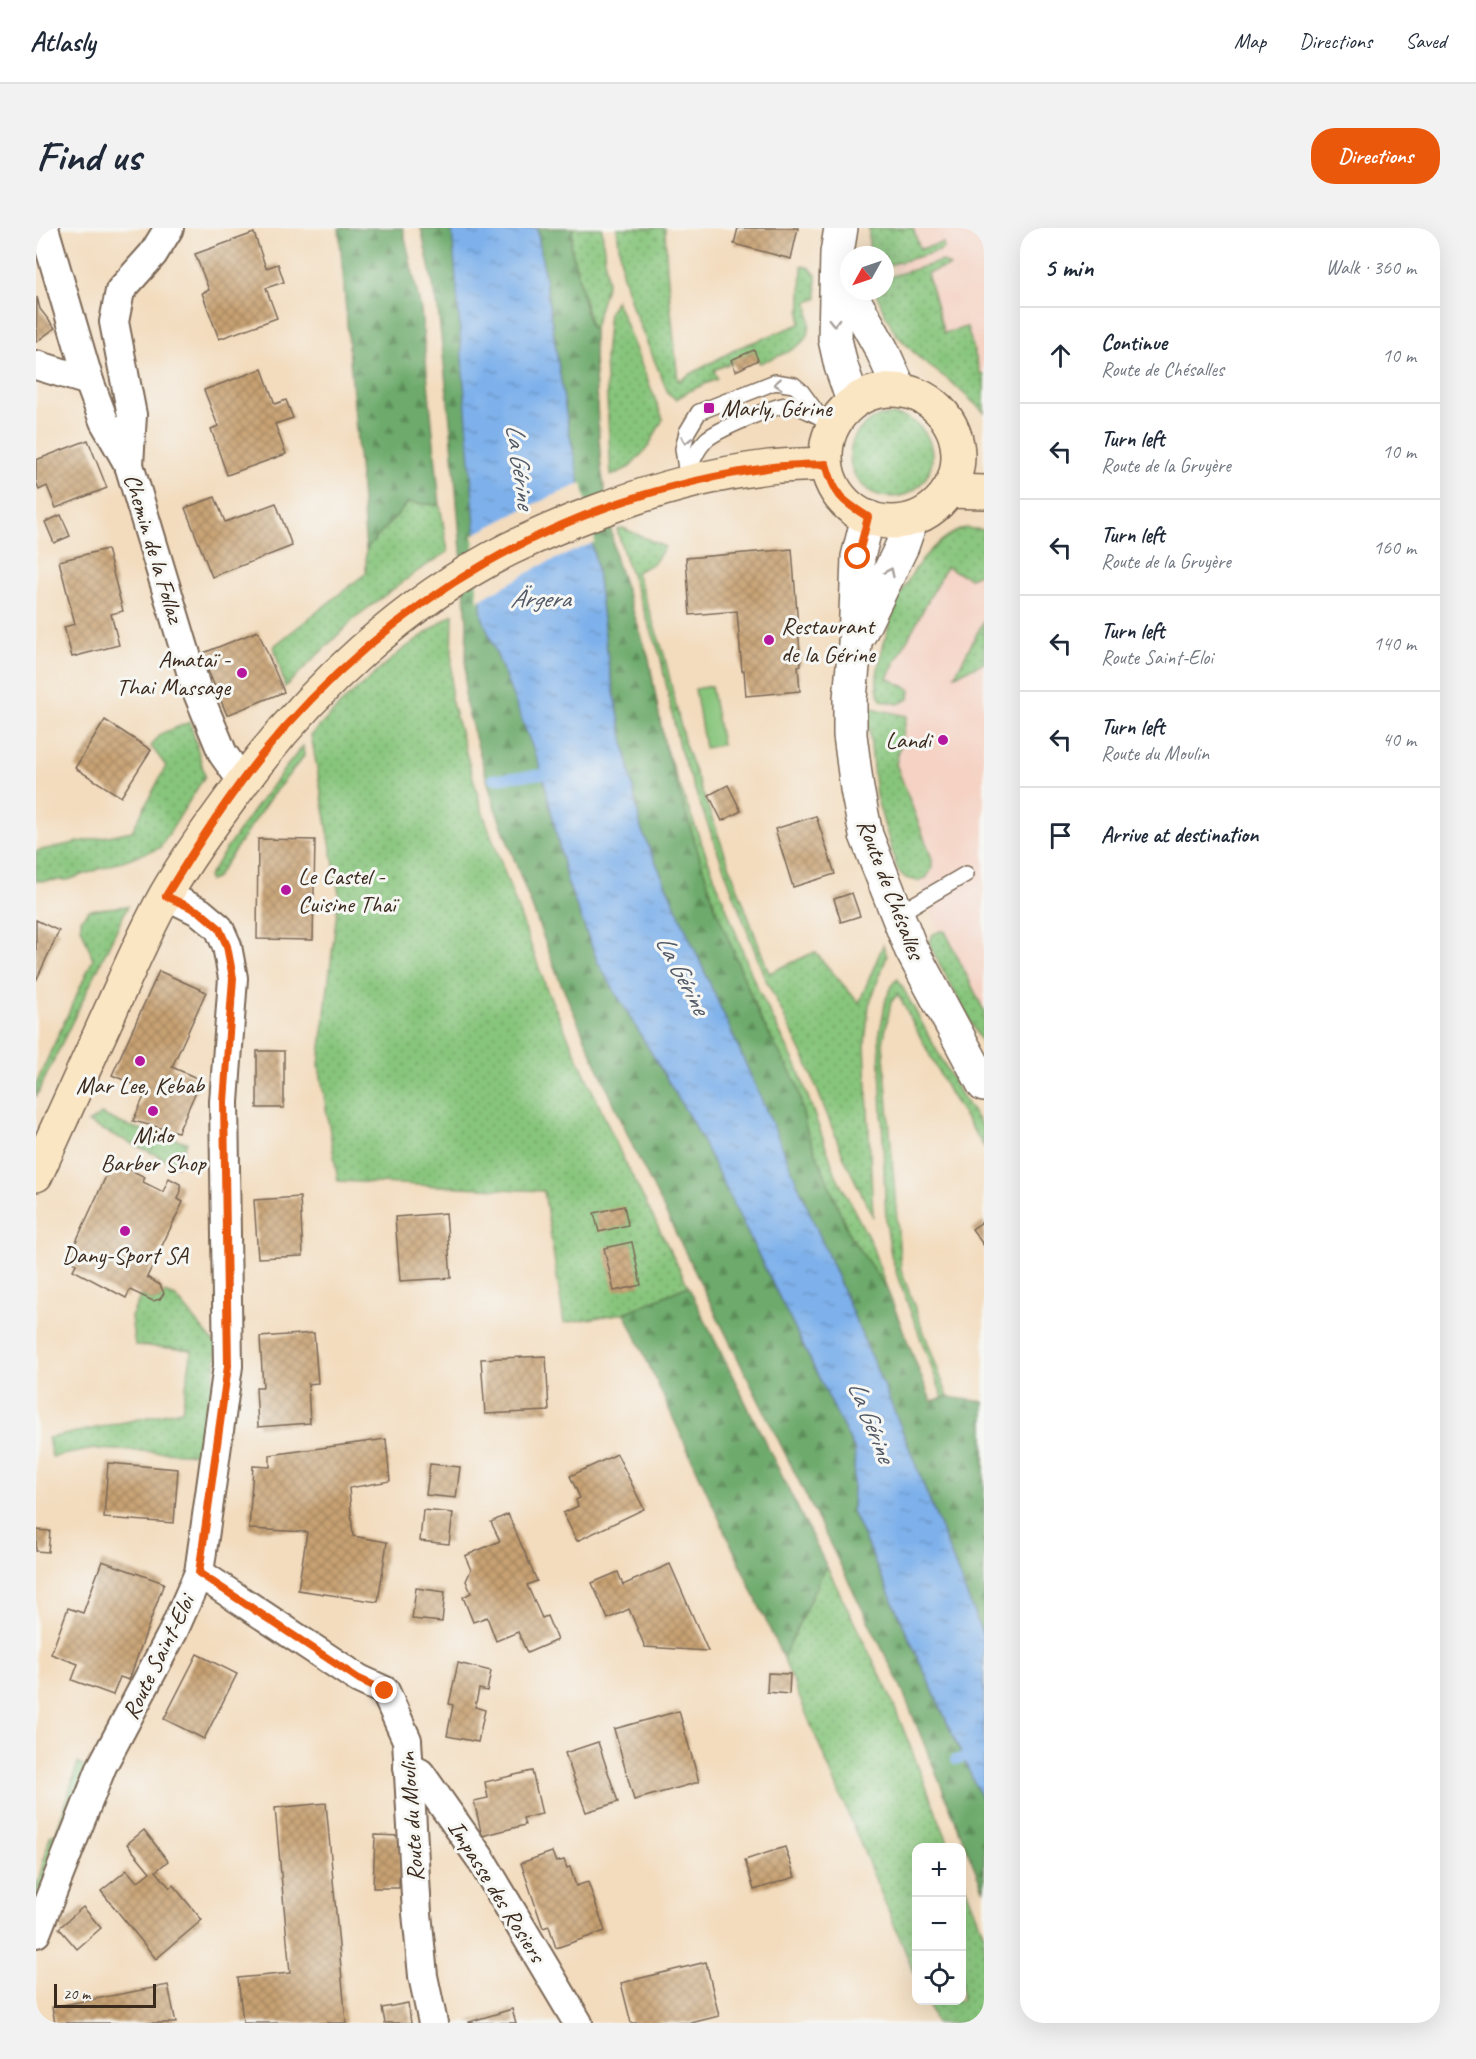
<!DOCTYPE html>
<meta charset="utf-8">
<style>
body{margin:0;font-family:Caveat,sans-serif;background:#f2f2f3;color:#1f2937}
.controls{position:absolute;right:18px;bottom:18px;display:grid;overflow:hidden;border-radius:12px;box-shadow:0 6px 24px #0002}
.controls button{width:54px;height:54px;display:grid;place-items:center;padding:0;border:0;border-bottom:2px solid #e0e1e3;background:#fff;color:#1f2937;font:30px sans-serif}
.compass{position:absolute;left:804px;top:18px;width:54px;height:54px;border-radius:50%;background:#fff;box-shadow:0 6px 24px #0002;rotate:230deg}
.scale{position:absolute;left:18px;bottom:15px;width:102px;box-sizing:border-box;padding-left:6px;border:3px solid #3b2a1e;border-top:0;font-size:16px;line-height:21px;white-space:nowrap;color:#3b2a1e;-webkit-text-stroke:4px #f6f6f2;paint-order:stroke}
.stop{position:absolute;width:18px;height:18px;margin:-14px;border:4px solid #ea580c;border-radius:50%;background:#fff}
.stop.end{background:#ea580c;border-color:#fff;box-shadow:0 2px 6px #0008}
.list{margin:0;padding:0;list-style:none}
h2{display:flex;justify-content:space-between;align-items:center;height:78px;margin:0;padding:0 24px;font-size:26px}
h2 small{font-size:20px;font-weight:400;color:#747a83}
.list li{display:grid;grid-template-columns:39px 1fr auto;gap:18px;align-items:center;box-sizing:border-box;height:96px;padding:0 24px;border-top:2px solid #e0e1e3}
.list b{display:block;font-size:22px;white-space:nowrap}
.list p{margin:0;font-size:20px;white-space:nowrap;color:#747a83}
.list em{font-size:20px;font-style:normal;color:#747a83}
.icon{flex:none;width:33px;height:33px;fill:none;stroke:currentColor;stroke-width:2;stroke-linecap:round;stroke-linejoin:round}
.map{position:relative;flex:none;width:948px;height:1795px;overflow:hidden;border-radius:24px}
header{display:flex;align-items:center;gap:36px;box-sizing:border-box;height:84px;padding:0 30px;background:#fff;border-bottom:2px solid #e0e1e3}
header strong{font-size:28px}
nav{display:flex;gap:33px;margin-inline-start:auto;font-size:21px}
.intro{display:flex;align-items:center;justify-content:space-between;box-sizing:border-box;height:144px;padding:0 36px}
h1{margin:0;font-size:42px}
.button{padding:15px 27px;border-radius:24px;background:#ea580c;color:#fff;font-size:21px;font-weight:700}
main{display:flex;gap:36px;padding:0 36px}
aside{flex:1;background:#fff;border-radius:24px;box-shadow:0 6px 24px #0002}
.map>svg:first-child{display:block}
.built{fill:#f5d2c3}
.grass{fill:url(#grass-dots);stroke:#61784d;stroke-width:1.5}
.forest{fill:url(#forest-firs);stroke:#546a45;stroke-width:1.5}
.park{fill:#87c57c;stroke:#61784d;stroke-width:1.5}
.water{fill:url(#water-ripples);stroke:#5c6e84;stroke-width:1.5}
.pier{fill:#f3dcbe}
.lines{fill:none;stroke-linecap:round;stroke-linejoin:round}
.stream{stroke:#7eb1eb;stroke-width:10}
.building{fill:url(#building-cross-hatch)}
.service-casing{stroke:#7b6856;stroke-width:18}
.minor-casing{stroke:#7b6856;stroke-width:32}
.tertiary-casing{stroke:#7b6856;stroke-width:36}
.secondary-casing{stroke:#7b6856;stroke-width:36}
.service{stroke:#fff;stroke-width:15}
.minor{stroke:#fff;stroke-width:28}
.tertiary{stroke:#fff;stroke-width:33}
.secondary{stroke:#fbe6c4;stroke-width:33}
.oneway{stroke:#a79f9a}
.route{stroke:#ea580c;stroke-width:8}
.poi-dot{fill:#b5179e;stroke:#f6f6f2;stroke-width:2}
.labels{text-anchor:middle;stroke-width:6;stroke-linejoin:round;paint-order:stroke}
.poi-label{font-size:24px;fill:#3b2a1e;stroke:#f6f6f2;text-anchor:start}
.street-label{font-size:24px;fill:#3b2a1e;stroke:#f6f6f2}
.water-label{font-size:26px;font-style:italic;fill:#525966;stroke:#f6f6f2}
</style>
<header>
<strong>Atlasly</strong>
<nav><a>Map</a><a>Directions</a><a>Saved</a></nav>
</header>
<div class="intro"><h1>Find us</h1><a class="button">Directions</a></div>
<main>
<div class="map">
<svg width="948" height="1795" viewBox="0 0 948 1795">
<defs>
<pattern id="grass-dots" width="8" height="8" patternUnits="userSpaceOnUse" patternTransform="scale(1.5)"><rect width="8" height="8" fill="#87c57c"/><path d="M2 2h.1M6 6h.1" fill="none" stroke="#70a065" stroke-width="1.8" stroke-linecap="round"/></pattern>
<pattern id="forest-firs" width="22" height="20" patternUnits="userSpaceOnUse" patternTransform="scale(1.5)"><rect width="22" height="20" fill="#6daa6c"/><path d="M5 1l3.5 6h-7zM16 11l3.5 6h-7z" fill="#5b8b58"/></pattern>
<pattern id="water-ripples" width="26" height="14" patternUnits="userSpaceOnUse" patternTransform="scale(1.5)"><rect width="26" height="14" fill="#7eb1eb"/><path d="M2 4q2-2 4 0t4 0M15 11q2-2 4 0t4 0" fill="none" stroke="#6890be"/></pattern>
<pattern id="building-cross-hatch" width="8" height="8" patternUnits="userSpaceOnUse" patternTransform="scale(1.5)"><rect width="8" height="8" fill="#c8a273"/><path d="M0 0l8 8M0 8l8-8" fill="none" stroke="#a4845e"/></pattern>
</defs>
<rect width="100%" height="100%" fill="#f6f6f2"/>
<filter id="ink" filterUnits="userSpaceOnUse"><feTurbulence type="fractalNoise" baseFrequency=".0167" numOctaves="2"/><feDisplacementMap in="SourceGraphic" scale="12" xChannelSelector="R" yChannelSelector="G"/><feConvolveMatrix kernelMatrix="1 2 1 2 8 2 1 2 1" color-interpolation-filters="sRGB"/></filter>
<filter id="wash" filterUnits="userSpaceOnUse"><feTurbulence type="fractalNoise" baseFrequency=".008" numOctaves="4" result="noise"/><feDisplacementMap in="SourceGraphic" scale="24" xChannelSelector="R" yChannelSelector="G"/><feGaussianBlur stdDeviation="1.35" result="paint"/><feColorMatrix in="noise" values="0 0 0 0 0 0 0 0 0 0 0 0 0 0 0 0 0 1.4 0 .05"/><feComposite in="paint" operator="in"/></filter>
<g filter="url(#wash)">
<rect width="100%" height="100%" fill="#f3dcbe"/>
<!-- built -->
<g class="built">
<path d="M846,0H948V167L880,112Z"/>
<path d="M948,318V794L916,741L853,568L849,437L885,351Z"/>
</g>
<!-- grass -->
<g class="grass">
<path d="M537,0H566L571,55L558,100L555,99L535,19Z"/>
<path d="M581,0H629L631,42L642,153L702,120L764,96L766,38L774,40L780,47L781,71L772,74C773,84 776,99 771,108C763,123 738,129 724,135L722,132L699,133L678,142L681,151L655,162L640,171L632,165L597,81L586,44Z"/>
<path d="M833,0H877L884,21L907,15V20L903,23L849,38V27H833Z"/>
<path d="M906,33L914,38L891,45L908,105L931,99L945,147H948V184L914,153L885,132L860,106L847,82L840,63H849V50Z"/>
<path d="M580,72L627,191L612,219L594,239L575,248L569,130L573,84Z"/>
<circle cx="855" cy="228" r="41"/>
<path d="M372,275L404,277L412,324L383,342L321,388L249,459L238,418L330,345V321Z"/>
<path d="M587,300L629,319L618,335L600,344L628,426L649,517L733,745L779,724L823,775L847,717L851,728L833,777L829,816L837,989L809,932L770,833L728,748L643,519L624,427L589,330L581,301Z"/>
<path d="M928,300L948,302V344L934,350L910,339L851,450L874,461L873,471L862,476L845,472C837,457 842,439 846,423C857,375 880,319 928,300Z"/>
<path d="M417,386L415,471L446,582L511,762L586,928L652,1058L589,1085L528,1095L508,963L302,953L283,837L303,665L275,507L308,473L365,423Z"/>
<path d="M948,392V435L919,447Z"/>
<path d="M831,479L871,488L860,536L896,631V641L890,650L882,653L870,650L862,643L840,568Z"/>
<path d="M154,494L169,548L124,620L32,652L0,653V623L96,603L130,538L115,518L124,506Z"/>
<path d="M267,518L268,528L234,570L179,651L173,653L172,649C201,603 233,560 267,518Z"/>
<path d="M629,519L719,755L762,841L800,947L835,1015L851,1061L814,1008L770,901L761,856L724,790L679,678Z"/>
<path d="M92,678L0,869V856L57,731L45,699V691L53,682Z"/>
<path d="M905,703H909L948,783V819L893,716L897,706Z"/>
<path d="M862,751L925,867L948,901V919L914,866L862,766L855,774L847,815L865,1042L912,1169L907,1170L862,1050L855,1027L850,993L843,809L850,771L858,754Z"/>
<path d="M65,886L89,897L151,914L141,937L52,895Z"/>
<path d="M128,1065L140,1069L182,1119L166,1226L58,1221L16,1229L12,1210L146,1182L156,1122L99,1117L95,1089L105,1067L117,1073L124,1071Z"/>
<path d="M790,1337L853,1465L914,1619L880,1620V1749L747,1430Z"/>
<path d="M42,1535L52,1542L0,1680V1662L14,1608L20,1605Z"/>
<path d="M926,1650L948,1707V1795H900L890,1773L926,1772Z"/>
</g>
<!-- forest -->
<g class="forest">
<path d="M303,0H367L385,82L404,277L372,275L330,321Z"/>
<path d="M385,0H416L507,548L531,653L562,735L660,900L819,1223L816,1283L948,1576V1663L865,1459L598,921L523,751L459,580L429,473L431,394L415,202L402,80Z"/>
<path d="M501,0H537L535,19L554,99L558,100V130L565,240L580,332L613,431L629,519L679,678L724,790L761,856L770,901L814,1008L851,1061L895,1173L912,1169L948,1174V1411L864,1197L735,893L605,601L573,439L560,336L532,198Z"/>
<path d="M652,1058L790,1337L747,1430L589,1085Z"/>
</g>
<!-- park -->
<path class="park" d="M675,458L686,517L669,520L659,461Z"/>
<!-- water -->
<path class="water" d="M416,0H501L532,198L560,336L573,439L605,601L735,893L864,1197L948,1411V1576L816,1283L819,1223L660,900L562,735L531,653L507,547L446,388Z"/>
<!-- pier -->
<path class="pier" d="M546,255L559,314L504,338L442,373L437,307L487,281Z"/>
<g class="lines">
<!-- stream -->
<g class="stream">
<path d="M457,551L519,545"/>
<path d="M919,1532L948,1523"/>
</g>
</g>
<g id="blocks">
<!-- building -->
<g class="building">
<path d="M702,0H762L755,31L698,16Z"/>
<path d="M218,5L230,40L242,36L248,54L230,60L241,90L183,111L166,65L173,62L159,26Z"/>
<path d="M1,69L4,81L19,100L0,114Z"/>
<path d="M718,122L722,132L700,143L695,132Z"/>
<path d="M226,141L239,176L250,172L257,190L239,196L250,226L191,247L175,201L182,198L168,162Z"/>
<path d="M52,212L71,260L20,280L11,258L3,262L0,254V232Z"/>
<path d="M179,269L189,294L240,275L256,318L176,349L149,280Z"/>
<path d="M25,287L34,308L18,315L9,294Z"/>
<path d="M71,321L87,383L75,386L83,417L36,429L28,399L39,396L23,333Z"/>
<path d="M756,321L765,437L762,438L764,463L710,468L708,442L706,443L701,383L654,387L650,330Z"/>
<path d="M222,403L248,464L191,487L165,426Z"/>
<path d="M69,492L115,522L85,569L39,540Z"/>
<path d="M692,557L705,583L686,593L673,567Z"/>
<path d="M780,588L799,646L757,659L739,601Z"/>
<path d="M222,611L279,612L277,712L221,711Z"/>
<path d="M816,665L824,688L805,694L798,671Z"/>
<path d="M0,692L23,703L0,753Z"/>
<path d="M123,743L170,764L136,839L165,852L142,904L97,893L111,862L76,847Z"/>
<rect x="221" y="823" width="27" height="57"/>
<path d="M77,933L109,949L107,954L127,964L133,950L144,956L145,963L142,971L147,974L111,1049L124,1057L128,1065L124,1071L117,1073L94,1062L90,1070L37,1042L40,1036L32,1031Z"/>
<path d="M264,969L267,1028L222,1030L218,972Z"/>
<path d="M588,978L592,997L563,1004L558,985Z"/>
<path d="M410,985L415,1050L364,1053L359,989Z"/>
<path d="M948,993V1018L936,1001Z"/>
<path d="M596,1014L605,1057L578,1063L568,1020Z"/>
<path d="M278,1105L282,1155L272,1156L274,1195L222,1199L220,1159H227L224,1109Z"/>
<path d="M510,1128L513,1183L449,1186L445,1131Z"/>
<path d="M350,1211L354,1253L313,1260L317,1308L351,1314L342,1374L262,1362L271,1304L213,1301L217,1238L234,1239V1227Z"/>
<path d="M581,1226L608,1281L541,1313L527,1285L542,1278L540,1272L544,1270L534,1248Z"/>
<path d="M72,1235L142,1241L138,1295L68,1290Z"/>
<path d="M394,1236L424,1239L420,1270L390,1267Z"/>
<path d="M387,1282L417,1285L413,1316L384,1313Z"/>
<path d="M472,1286L501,1353L491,1357L506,1390L511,1388L521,1412L491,1425L482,1404L460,1413L451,1389L437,1394L427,1369L435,1365L430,1353L435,1342L429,1328L464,1313L455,1294Z"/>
<path d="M0,1302L14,1303L12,1324L0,1323Z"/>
<path d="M66,1333L128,1355L93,1452L84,1449L77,1467L36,1452L42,1436L15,1426L32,1380L47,1385Z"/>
<path d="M634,1336L672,1423L609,1419L593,1381L572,1391L556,1355L582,1344L587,1357Z"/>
<path d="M380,1360L409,1364L406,1394L376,1391Z"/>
<path d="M161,1426L201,1446L168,1511L128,1491Z"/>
<path d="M422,1435L455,1443L451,1463L443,1461L439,1479L449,1482L442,1514L411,1508L417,1477L413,1476Z"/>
<path d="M732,1445L754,1446L753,1466L731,1464Z"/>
<path d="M643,1483L663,1554L598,1572L578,1501Z"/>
<path d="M562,1514L582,1574L550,1584L529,1525Z"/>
<path d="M496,1543L506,1586L487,1590L489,1597L446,1608L438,1573L452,1570L449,1554Z"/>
<path d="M290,1575L310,1795H207L202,1750L254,1745L239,1580Z"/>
<path d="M108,1602L132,1633L120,1643L134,1660L137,1657L166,1692L120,1731L65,1663L91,1642L101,1654L114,1644L91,1616Z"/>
<path d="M339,1607L365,1608L363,1660H337Z"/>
<path d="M749,1619L759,1649L718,1662L709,1632Z"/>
<path d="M516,1624L520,1634L528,1632L531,1640L534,1639L540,1658L552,1654L569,1703L520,1720L513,1698L507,1700L485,1635Z"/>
<path d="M47,1679L65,1700L41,1721L23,1700Z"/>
<path d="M670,1734L683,1788L655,1795H595L585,1755Z"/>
<path d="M132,1757L140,1795H19L16,1779Z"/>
<path d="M372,1775L375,1795H349L346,1780Z"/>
<path d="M476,1781L480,1795H433V1794Z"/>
</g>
</g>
</g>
<g filter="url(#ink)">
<use href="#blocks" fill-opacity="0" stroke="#7b6856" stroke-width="1.5"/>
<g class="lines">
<!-- service casing -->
<g class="service-casing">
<g id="service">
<path d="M653,245C656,232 661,221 670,212C679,203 742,175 754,177C764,178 776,185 784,189"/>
<path d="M652,254L647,221L651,204L663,184L739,154L758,157L765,163L784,189L796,200"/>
<path d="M860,687L930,646"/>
</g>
</g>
<!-- minor casing -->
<g class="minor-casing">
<g id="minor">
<path d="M8,0L53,153L68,193L93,237L161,463L187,526L207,554"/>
<path d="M0,137L53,153"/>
<path d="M93,237L96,187L78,94L84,63L117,26L133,0"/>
<path d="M163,1345L323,1451L349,1463L371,1512L381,1685L387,1748L397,1795"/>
<path d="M372,1539L384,1545L444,1630L542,1795"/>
<path d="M0,1705L66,1538L137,1404L163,1345L192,1138L188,874L197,750L191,718L183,700L164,684L130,667"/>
</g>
</g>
<!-- tertiary casing -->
<g class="tertiary-casing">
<g id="tertiary">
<path d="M805,0L801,25L799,111L805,138L817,173"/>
<path d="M813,63L846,122L863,160"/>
<path d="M832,289L822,329L819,415L814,471V507L821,561L830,607L875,721L948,857"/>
<path d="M824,405L866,318L875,292"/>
</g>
</g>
<!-- secondary casing -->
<g class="secondary-casing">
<g id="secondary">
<circle cx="856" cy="228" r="66"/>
<path d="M912,263L948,264"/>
<path d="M0,947C24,894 48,840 73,786C91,746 108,706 129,668C152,628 179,592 206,555C274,462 370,373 473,321C502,307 532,294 562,283C617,262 674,246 733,239C752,237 771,237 790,236"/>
</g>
</g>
<!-- service -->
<use href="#service" class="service"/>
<!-- minor -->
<use href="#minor" class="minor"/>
<!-- tertiary -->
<use href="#tertiary" class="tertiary"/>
<!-- secondary -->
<use href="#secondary" class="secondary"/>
</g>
<!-- one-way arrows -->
<defs><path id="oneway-chevron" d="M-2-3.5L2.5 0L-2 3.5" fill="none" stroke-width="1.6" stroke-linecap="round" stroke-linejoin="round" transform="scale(1.5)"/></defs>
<g class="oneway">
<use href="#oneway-chevron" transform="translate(798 94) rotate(89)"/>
<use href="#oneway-chevron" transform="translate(742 156) rotate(177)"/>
<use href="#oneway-chevron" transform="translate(650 212) rotate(103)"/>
<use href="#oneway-chevron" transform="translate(854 344) rotate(-65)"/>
</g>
</g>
<g class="lines" filter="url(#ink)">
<!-- route -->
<path class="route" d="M349,1463L323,1451L163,1345L192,1138L188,874L197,750L191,718L183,700L164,684L130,668C159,620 189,573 224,529C353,370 527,268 731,240C750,237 770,237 790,236C799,268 805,272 832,289L822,329"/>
</g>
<!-- markers -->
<g class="poi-dot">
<rect x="667" y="174" width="12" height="12" rx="3"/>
<circle cx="733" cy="412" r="6"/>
<circle cx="206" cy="445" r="6"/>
<circle cx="907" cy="512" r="6"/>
<circle cx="250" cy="662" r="6"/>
<circle cx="104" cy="833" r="6"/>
<circle cx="117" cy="883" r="6"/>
<circle cx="89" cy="1003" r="6"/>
</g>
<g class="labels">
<!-- poi labels -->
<g class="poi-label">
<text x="685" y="188">Marly, Gérine</text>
<text x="745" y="406">Restaurant<tspan x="745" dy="28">de la Gérine</tspan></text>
<text x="194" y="439" text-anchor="end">Amataï -<tspan x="194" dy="28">Thai Massage</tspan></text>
<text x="895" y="520" text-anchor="end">Landi</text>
<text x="262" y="656">Le Castel -<tspan x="262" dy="28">Cuisine Thaï</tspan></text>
<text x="104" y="865" text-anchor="middle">Mar Lee, Kebab</text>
<text x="117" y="915" text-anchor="middle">Mido<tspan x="117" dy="28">Barber Shop</tspan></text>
<text x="89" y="1035" text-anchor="middle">Dany-Sport SA</text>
</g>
<!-- street labels -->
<g class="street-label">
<text transform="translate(118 320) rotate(73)" y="8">Chemin de la Follaz</text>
<text transform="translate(855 661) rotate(69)" y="8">Route de Chésalles</text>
<text transform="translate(122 1429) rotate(-64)" y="8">Route Saint-Eloi</text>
<text transform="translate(375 1589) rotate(-94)" y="8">Route du Moulin</text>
<text transform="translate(461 1663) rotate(58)" y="8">Impasse des Rosiers</text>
</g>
<!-- water labels -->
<g class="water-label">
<text transform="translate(485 238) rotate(82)" y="9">La Gérine</text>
<text x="504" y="379">Ärgera</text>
<text transform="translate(647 746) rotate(62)" y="9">La Gérine</text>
<text transform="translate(836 1193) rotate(68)" y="9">La Gérine</text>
</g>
</g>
</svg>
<div class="controls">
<button>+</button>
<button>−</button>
<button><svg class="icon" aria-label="locate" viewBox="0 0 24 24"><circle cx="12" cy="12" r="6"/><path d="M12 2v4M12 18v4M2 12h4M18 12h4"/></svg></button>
</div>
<svg class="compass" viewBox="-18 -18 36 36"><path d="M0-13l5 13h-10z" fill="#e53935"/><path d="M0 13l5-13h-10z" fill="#747a83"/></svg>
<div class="scale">20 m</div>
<div class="stop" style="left:822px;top:329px"></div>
<div class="stop end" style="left:349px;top:1463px"></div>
</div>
<aside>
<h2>5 min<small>Walk · 360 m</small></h2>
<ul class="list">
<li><svg class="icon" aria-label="ahead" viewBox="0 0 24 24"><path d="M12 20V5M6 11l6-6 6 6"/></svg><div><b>Continue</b><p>Route de Chésalles</p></div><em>10 m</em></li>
<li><svg class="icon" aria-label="left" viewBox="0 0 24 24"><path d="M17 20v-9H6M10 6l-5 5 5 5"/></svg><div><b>Turn left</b><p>Route de la Gruyère</p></div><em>10 m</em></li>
<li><svg class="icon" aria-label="left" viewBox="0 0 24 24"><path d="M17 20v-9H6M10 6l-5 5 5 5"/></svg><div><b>Turn left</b><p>Route de la Gruyère</p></div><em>160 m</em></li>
<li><svg class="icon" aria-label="left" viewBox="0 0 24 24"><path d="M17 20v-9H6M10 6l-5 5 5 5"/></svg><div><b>Turn left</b><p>Route Saint-Eloi</p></div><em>140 m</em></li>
<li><svg class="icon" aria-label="left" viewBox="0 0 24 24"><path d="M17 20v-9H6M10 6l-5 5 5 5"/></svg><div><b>Turn left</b><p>Route du Moulin</p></div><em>40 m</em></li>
<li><svg class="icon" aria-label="arrive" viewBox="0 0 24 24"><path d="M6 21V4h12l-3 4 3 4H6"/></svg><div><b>Arrive at destination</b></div></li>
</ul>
</aside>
</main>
